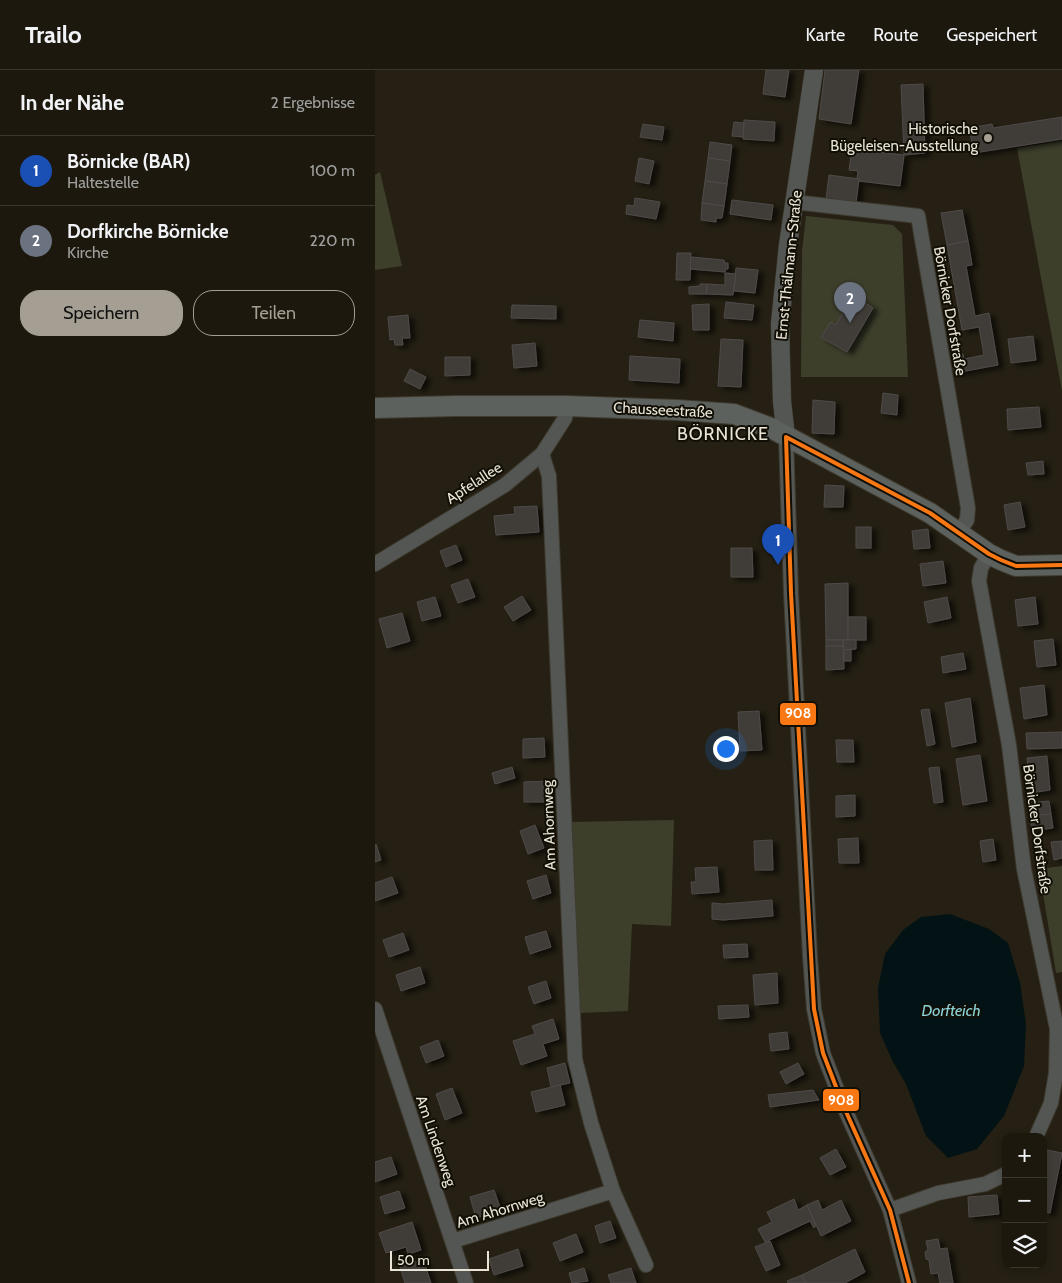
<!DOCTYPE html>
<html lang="de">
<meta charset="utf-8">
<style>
body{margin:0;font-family:Cabin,sans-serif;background:#252117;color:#f1f3f6}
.controls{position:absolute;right:15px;bottom:15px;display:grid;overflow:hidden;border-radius:10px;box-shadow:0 2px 8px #0003}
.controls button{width:45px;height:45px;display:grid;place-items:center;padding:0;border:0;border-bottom:1px solid #3a372e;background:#1c180e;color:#f1f3f6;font:25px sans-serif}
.scale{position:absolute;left:15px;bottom:12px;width:99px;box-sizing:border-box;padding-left:5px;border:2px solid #e9e4d6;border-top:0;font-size:14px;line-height:18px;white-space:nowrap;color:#e9e4d6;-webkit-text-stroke:4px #110e05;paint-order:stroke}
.you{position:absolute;left:350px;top:678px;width:18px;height:18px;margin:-12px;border:4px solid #fff;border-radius:50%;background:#1a73e8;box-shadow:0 0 0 8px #1a73e833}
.badge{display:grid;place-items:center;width:32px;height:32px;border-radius:50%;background:#a49f92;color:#fff;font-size:16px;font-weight:700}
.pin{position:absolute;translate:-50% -41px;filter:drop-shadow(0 1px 2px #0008)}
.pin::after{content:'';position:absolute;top:26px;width:18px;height:15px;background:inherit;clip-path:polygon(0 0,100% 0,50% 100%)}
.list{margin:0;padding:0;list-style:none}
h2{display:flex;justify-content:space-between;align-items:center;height:65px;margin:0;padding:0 20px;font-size:21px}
h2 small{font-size:16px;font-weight:400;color:#a0a09e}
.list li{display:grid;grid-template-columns:32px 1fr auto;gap:15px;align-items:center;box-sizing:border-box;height:70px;padding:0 20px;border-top:1px solid #3a372e}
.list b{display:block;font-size:19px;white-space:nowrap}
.list p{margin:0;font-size:16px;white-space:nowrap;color:#a0a09e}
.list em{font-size:16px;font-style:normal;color:#a0a09e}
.actions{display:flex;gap:10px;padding:15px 20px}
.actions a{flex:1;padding:11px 0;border:1px solid #a49f92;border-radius:20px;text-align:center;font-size:18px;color:#a49f92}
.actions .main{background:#a49f92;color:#111}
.icon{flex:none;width:28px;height:28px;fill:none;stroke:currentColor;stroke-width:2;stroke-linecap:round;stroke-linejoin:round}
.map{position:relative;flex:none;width:687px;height:1213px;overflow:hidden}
header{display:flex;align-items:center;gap:30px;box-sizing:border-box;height:70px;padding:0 25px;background:#1c180e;border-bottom:1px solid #3a372e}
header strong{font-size:24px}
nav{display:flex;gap:28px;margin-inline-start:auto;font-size:18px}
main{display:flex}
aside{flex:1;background:#1c180e}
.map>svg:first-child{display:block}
.green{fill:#3d3f2b}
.water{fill:#031214}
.building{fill:#403c39;stroke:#4f4a49;filter:url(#shadow)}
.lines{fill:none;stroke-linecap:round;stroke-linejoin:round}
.minor-casing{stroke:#3f3b30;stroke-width:16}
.tertiary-casing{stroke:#3f3b30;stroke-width:19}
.secondary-casing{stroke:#3f3b30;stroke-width:22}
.minor{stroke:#535653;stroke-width:14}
.tertiary{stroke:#535653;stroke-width:18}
.secondary{stroke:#5d615e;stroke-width:20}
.bus-1-casing{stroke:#110e05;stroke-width:8}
.bus-1{stroke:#fa7814;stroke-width:4}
.poi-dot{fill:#a49f92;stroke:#110e05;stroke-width:2}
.labels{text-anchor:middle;stroke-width:4;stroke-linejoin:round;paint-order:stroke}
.poi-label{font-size:15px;fill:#e9e4d6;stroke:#110e05;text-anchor:end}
.street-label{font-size:15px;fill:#e9e4d6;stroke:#110e05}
.water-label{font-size:16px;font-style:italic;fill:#8cd2d9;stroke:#110e05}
.quarter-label{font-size:18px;letter-spacing:1px;fill:#e9e4d6;stroke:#110e05}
.line-badge{stroke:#110e05;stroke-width:2}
.badge-label{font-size:14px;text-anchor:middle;font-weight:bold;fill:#fff}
</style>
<header>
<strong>Trailo</strong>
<nav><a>Karte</a><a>Route</a><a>Gespeichert</a></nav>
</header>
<main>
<aside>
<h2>In der Nähe<small>2 Ergebnisse</small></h2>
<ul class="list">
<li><span class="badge" style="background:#1a4fb4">1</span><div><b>Börnicke (BAR)</b><p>Haltestelle</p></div><em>100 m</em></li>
<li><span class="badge" style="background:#6b7280">2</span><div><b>Dorfkirche Börnicke</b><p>Kirche</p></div><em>220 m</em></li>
</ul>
<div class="actions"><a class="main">Speichern</a><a>Teilen</a></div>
</aside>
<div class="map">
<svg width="687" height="1213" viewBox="0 0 687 1213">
<defs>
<filter id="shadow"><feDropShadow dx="5.5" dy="3" stdDeviation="2.5" flood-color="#0009"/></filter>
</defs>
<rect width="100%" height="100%" fill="#252013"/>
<!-- green -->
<g class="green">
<path d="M687,71V321L642,78Z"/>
<path d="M5,102L27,196L0,200V105Z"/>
<path d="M431,146L518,155L527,164L533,307H426L427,181Z"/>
<path d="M299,750L296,856L257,854L253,941L204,943L194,752Z"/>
<path d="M687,796V902L681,903L664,799Z"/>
</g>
<!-- water -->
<path class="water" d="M575,844L614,859L633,873L645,913L651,954L649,996L629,1046L602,1079L573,1088L551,1066L531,1014L517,990L505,963L503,918L510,884L528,860L546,847Z"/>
<!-- building -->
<g class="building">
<path d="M391,0H414L410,27L388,24Z"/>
<path d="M450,0H484L476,54L444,49Z"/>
<path d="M548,14L550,83L529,85L526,15Z"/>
<path d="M687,47V69L599,83L594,58L617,54L618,58Z"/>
<path d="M369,50L400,52L399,71L368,69Z"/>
<path d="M359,52L369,53L368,67L357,66Z"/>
<path d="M268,54L289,57L287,70L265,67Z"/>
<path d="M335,72L357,75L355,91L333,88Z"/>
<path d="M477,79L529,85L525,116L484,111V109H482L483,101L474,100Z"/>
<path d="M264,88L279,91L274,114L260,111Z"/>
<path d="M333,88L355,91L352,114L330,111Z"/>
<path d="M454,105L484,109L481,133L451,129Z"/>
<path d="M330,111L352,114L349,136L327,133Z"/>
<path d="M260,128L285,132L281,149L251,144L252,135L259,136Z"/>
<path d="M357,130L398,135L396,150L355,144Z"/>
<path d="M327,133L349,136L347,148H341V152L326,150Z"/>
<path d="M587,140L593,171L572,175L566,143Z"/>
<path d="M593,171L597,195L591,196L600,246L614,243L623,295L580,303L577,286L588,284L589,289L609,285L604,257L587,260L572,175Z"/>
<path d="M302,183H316L315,210H301Z"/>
<path d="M316,187L349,190L350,193H353V199H351L350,202L315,199Z"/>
<path d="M361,198L383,200L380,223L359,221Z"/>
<path d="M350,203L361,204L358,225L331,224L332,214L350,215Z"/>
<path d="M325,214H332L331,224H314V217L325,216Z"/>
<path d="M478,225L498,238L472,282L446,267L456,252L461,255Z"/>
<path d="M351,232L379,235L377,250L349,248Z"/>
<path d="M334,234V260H318L317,235Z"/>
<path d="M137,235L181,236V249L136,248Z"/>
<path d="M33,245L35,268H27L28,275H20L19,269L15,270L13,247Z"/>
<path d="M265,250L299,253L298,271L263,267Z"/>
<path d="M658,266L661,290L636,293L633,269Z"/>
<path d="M346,269L368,270L366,317L343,316Z"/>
<path d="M160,273L162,296L139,298L137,275Z"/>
<path d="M255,286L305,289L304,313L254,310Z"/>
<path d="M70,287H95V305L70,306Z"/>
<path d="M35,299L51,307L45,319L29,311Z"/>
<path d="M508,323L523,325L522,345L506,343Z"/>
<path d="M438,330L460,332L459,364L437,363Z"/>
<path d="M664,337L666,357L633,360L632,339Z"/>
<path d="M668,391L669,404L653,405L651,393Z"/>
<path d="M450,415L469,416L468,437H449Z"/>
<path d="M645,432L650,457L633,460L629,435Z"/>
<path d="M162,436L164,462L121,465L119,446L140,444L139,437Z"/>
<rect x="481" y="457" width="15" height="21"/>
<path d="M553,459L555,478L539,479L537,461Z"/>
<path d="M81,475L87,490L71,497L65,481Z"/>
<path d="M356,478H377L378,507H356Z"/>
<path d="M568,491L571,513L548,516L545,494Z"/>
<path d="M93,509L100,527L83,533L76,515Z"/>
<path d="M473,513V570H451L450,514Z"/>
<path d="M147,526L156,540L138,551L129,537Z"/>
<path d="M60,527L66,546L47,551L42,532Z"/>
<path d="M572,527L576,548L553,553L549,532Z"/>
<path d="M660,527L663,554L643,556L640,530Z"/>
<path d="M27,543L35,571L12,578L4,549Z"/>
<rect x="473" y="547" width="18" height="23"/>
<path d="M678,569L681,595L662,597L659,571Z"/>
<rect x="451" y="570" width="17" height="6"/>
<path d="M468,570H481V579L469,580Z"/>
<path d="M451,576H468L469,599L451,600Z"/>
<path d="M476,579V591H469V580Z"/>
<path d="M588,583L591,599L568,603L566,587Z"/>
<path d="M669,615L672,645L649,649L645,618Z"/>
<path d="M595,628L601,672L577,677L570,633Z"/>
<path d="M554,639L560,674L552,676L546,640Z"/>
<path d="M384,641L387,680L365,681L363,642Z"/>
<path d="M687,662V678L652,679L651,663Z"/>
<path d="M169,668L170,687L148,688V669Z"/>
<path d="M461,670H478L479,692H462Z"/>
<path d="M605,685L612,731L588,735L581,689Z"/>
<path d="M672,686L675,720L656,723L652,688Z"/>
<path d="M137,697L140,708L120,714L117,703Z"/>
<path d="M564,697L568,732L559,733L554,698Z"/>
<path d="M174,711V732H149V712Z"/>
<path d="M480,725V746L461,747V726Z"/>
<path d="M674,731L676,744L655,746L654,733Z"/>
<path d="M676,744L678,758L657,761L655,746Z"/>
<path d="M160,755L169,778L153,784L145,761Z"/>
<path d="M483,768L484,793H464L463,769Z"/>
<path d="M618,769L621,790L608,792L605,771Z"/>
<path d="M397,770L398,800H380L379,771Z"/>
<path d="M687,771V788L679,790L676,772Z"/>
<path d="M1,774L6,790L0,792V775Z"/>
<path d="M342,797L344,822L317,824L316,812H321L320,798Z"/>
<path d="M171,805L176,823L158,829L152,811Z"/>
<path d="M17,807L23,823L0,831V813Z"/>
<path d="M397,830L398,846L348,850L337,849V833L348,834Z"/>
<path d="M171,861L176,877L155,884L150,867Z"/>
<path d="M28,863L34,880L14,887L8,870Z"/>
<path d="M372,874L373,887L349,888L348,875Z"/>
<path d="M45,897L50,913L26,921L21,905Z"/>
<path d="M402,903L403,933L380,935L378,905Z"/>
<path d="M171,911L176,928L159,934L153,917Z"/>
<path d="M373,935L374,947L344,949L343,936Z"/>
<path d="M178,949L184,969L168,974L172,986L146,995L138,971L160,964L157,956Z"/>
<path d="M412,962L414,979L396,981L394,964Z"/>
<path d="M63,970L69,986L51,993L45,977Z"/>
<path d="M190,993L195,1013L176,1017L172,998Z"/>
<path d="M423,993L429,1004L411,1014L405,1002Z"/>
<path d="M185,1015L190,1035L161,1042L156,1022Z"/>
<path d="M77,1018L87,1043L70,1050L61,1024Z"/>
<path d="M438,1020L444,1030L395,1037L393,1025Z"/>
<path d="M461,1079L471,1097L455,1105L445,1088Z"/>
<path d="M668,1079L687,1083L675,1143L668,1142Z"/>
<path d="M16,1087L22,1104L0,1112V1092Z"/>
<path d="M119,1120L126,1140L101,1148L95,1127Z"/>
<path d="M24,1121L30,1138L10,1144L5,1127Z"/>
<path d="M622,1125L624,1144L594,1147L593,1127Z"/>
<path d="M419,1129L423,1140L432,1135L441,1156L439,1158L435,1151L390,1172L383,1159L397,1152L392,1142Z"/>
<path d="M443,1130L447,1140L466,1130L476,1151L446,1166L432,1135Z"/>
<path d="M235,1151L241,1168L225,1173L220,1156Z"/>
<path d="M37,1152L46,1180L33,1184L31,1177L11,1183L4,1163Z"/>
<path d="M201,1164L208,1182L185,1191L178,1173Z"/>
<path d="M563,1169L565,1179L572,1178L578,1213H565L563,1203L556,1204L554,1190L551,1189L550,1182L553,1180L551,1171Z"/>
<path d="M395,1171L405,1195L391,1201L380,1177Z"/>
<path d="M143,1179L148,1196L119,1205L114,1189Z"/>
<path d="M480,1179L490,1202L470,1213H430L427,1205Z"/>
<path d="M48,1189L56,1213H30L25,1197Z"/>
<path d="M209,1198L213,1211L197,1213L194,1203Z"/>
<path d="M256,1198L261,1213H236L233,1205Z"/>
<path d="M427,1205L430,1213H413L412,1211Z"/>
</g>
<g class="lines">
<!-- minor casing -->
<g class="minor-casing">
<g id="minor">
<path d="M419,132L543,146L593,438L592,450L584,462"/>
<path d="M411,367L416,523L435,886L439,939L448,983L468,1035L515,1140L534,1213"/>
<path d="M167,384L174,406L200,989L216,1053L238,1121L271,1195"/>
<path d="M614,484L606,498L604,511L634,675L649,799L682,959L681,1003L676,1033L661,1067"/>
<path d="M0,494L130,415L167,384L190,348L191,336"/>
<path d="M0,939L91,1213"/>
<path d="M515,1140L563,1123L610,1114L631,1104"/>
<path d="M78,1171L238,1121"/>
</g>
</g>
<!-- tertiary casing -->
<g class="tertiary-casing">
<path id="tertiary" d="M411,367L407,331L405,254L413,175L439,0"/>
</g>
<!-- secondary casing -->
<g class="secondary-casing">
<path id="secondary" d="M0,338L81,336H191L302,340L359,344L396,358L555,443L614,484L626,490L641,496L687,495"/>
</g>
<!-- minor -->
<use href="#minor" class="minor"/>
<!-- tertiary -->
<use href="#tertiary" class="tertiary"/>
<!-- secondary -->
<use href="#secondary" class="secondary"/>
<!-- bus-1 casing -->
<g class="bus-1-casing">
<path id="bus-1" d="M534,1213L515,1140L468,1035L448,983L439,939L416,523L411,367L555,443L614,484L626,490L641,496L687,495"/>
</g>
<!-- bus-1 -->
<use href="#bus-1" class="bus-1"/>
</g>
<!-- markers -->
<circle class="poi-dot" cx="613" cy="68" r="5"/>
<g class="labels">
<!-- poi labels -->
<g class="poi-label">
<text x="603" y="64">Historische<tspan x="603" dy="17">Bügeleisen-Ausstellung</tspan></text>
</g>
<!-- street labels -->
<g class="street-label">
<text transform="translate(414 195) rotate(-84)" y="5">Ernst-Thälmann-Straße</text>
<text transform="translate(575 241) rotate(80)" y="5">Börnicker Dorfstraße</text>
<text transform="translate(288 340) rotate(3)" y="5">Chausseestraße</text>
<text transform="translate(99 413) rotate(-33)" y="5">Apfelallee</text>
<text transform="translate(174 755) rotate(-92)" y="5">Am Ahornweg</text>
<text transform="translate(662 759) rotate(82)" y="5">Börnicker Dorfstraße</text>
<text transform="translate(61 1071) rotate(71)" y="5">Am Lindenweg</text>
<text transform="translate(125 1140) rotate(-17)" y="5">Am Ahornweg</text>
</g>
<!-- water labels -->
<g class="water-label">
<text x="576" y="946">Dorfteich</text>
</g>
<!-- quarter labels -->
<g class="quarter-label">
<text x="348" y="370">BÖRNICKE</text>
</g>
</g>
<g class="line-badge">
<rect x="404" y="632" width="38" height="24" rx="5" fill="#fa7814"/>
<rect x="447" y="1018" width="38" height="24" rx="5" fill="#fa7814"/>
</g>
<g class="badge-label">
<text x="423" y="648">908</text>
<text x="466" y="1035">908</text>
</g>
</svg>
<div class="controls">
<button>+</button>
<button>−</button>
<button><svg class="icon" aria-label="layers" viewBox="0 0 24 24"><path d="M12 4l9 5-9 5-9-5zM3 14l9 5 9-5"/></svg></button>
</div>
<div class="scale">50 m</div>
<div class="you"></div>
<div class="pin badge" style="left:403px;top:495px;background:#1a4fb4">1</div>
<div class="pin badge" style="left:475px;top:253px;background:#6b7280">2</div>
</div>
</main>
